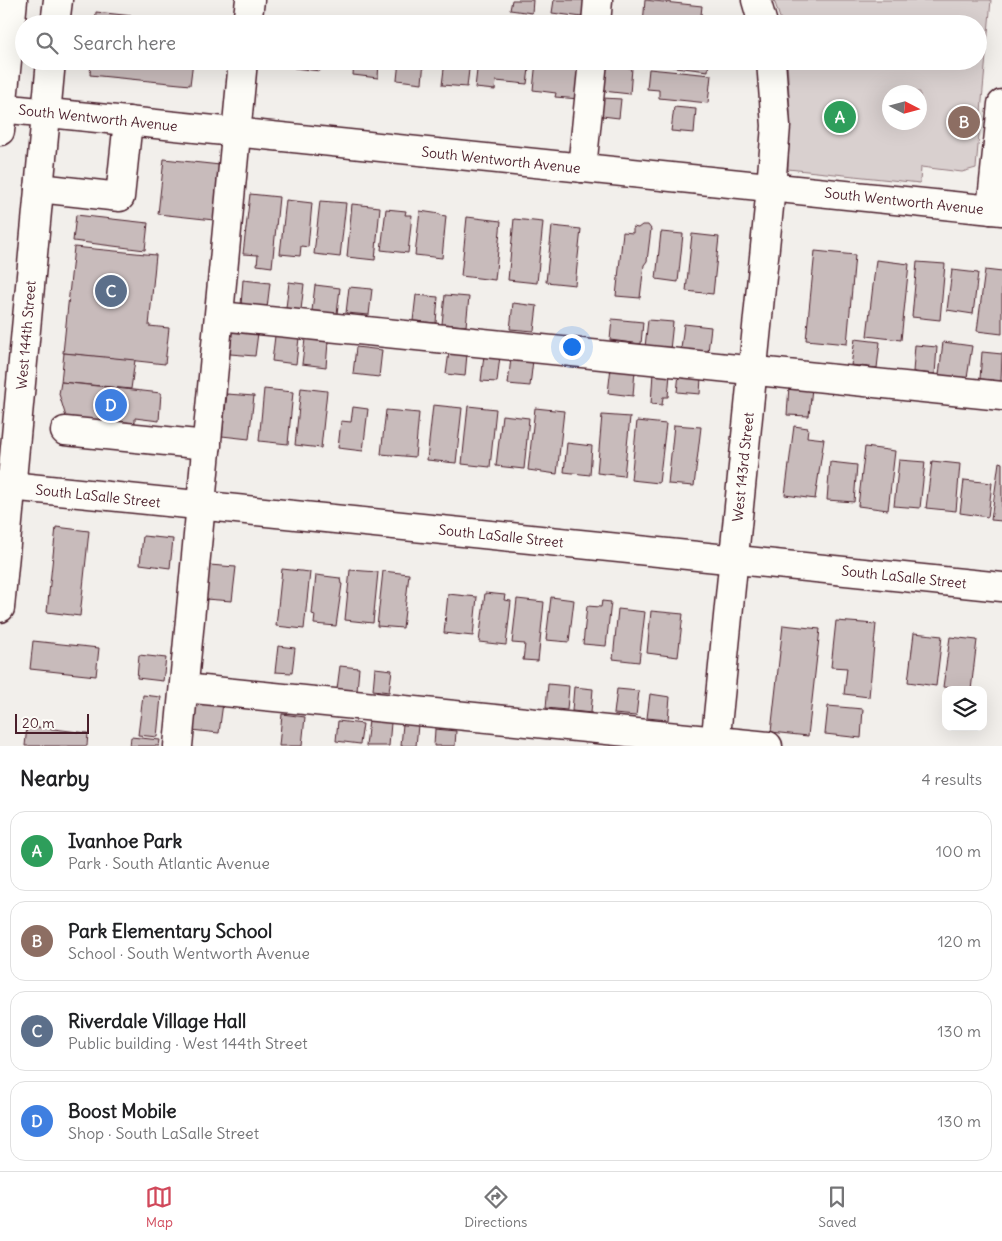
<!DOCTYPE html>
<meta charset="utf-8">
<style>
body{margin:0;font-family:Delius,sans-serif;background:#f2f2f2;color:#202124}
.controls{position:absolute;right:15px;bottom:15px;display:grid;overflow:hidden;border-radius:10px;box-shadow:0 5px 20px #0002}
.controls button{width:45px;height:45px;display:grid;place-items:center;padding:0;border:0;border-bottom:1px solid #e0e0e0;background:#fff;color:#202124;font:25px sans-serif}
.compass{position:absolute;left:882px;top:85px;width:45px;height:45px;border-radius:50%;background:#fff;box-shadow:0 5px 20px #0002;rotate:96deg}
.scale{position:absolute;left:15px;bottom:12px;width:74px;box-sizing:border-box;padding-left:5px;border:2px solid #4a1f2b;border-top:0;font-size:14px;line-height:18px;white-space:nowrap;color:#4a1f2b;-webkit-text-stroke:4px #fdfcf7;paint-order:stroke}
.you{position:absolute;left:571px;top:346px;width:18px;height:18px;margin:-12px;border:4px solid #fff;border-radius:50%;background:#1a73e8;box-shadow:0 0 0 8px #1a73e833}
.badge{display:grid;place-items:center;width:32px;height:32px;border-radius:50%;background:#d1495b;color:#fff;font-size:16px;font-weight:700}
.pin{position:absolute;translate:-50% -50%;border:2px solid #fff;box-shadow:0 1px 5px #0006}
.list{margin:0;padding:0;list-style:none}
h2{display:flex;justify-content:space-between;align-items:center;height:65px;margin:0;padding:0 20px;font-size:21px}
h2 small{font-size:16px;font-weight:400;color:#757577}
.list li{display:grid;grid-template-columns:32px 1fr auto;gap:15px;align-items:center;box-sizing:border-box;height:80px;margin:0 10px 10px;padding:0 10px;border:1px solid #e0e0e0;border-radius:15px}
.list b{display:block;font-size:19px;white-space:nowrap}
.list p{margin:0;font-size:16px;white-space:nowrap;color:#757577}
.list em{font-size:16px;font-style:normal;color:#757577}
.icon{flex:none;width:28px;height:28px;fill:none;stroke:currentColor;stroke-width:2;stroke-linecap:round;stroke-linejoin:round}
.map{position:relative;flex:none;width:1002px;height:746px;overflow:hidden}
.search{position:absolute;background:#fff;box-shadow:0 5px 20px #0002;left:15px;right:15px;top:15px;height:55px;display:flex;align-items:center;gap:12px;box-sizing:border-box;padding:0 18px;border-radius:28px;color:#757577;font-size:19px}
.sheet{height:425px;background:#fff}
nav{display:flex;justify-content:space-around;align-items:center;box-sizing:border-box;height:70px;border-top:1px solid #e0e0e0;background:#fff;font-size:14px;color:#757577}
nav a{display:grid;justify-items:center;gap:2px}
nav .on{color:#d1495b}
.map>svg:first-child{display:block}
.green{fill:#d9d0cf;stroke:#92787d;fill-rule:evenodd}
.building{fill:#c8bbbb;stroke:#4a1f2b}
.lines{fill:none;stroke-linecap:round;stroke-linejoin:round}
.minor-casing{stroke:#4a1f2b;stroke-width:31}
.minor{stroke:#fdfcf7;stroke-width:28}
.labels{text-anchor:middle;stroke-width:4;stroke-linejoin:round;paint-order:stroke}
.street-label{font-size:14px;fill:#4a1f2b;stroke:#fdfcf7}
</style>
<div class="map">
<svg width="1002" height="746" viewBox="0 0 1002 746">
<rect width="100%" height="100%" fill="#f2efeb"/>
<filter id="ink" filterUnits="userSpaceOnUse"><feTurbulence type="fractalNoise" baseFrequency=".02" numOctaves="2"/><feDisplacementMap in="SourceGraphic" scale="10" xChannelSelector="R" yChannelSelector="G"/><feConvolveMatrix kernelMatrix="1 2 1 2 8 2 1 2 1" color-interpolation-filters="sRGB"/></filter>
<g filter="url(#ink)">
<!-- green -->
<path class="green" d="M774,0H991L976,168L962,172L921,167L920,183L788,169L790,111L787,61H978V24H782ZM920,92V122H890V92Z"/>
<!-- building -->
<g class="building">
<path d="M512,0H533L532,13L510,10Z"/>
<path d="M554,0H584L582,17L552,13Z"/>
<path d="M645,0L702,6L700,24H643Z"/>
<path d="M96,12L197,23V24H95Z"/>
<path d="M91,61H193L190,85L90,75Z"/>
<path d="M295,61H321L320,71L294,68Z"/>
<path d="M354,61H379L378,78L353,75Z"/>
<path d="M399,61H424L422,83L397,80Z"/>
<path d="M445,61H470L467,87L442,85Z"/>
<path d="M478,61H530L527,84L496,81L495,90L475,88Z"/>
<path d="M536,61H583L579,99L555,97L556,93L533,90Z"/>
<path d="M651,61H709L708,71L650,64Z"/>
<path d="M606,66L632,68L630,94L603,91Z"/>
<path d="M649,69L711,75L708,103L659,98V90L647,89Z"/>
<path d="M603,98L621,99L619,118L602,116Z"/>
<path d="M674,107L696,109L694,133L671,131Z"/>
<path d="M164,159L220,165L214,220L158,214Z"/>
<path d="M250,194L279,197L272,267L257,265L258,255L243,254Z"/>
<path d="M286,200L312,203L308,247L301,246L300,256L280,254Z"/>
<path d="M320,201L346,203L340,257L314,254Z"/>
<path d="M352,204L380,207L375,260L347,257Z"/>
<path d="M386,209L406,211L405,215H412L408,253L381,250Z"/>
<path d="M420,211L440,214V215L446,216L442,258L415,255Z"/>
<path d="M76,215L148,223L145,250L73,241Z"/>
<path d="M467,217L501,221L495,280L461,276Z"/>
<path d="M514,219L543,222L537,283L508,280Z"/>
<path d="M642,225H648L651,229L647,261L644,265L640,298L616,296L623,232L633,233V227L638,228Z"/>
<path d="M552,226L581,229L575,285L546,282Z"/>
<path d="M661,232L683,234L678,282L656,279Z"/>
<path d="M692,234L719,237L713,294L686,291Z"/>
<path d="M74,247L156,255L149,326L169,328L165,364L63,353Z"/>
<path d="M815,251L855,255L847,344L806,340Z"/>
<path d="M876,260L909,264L901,340L867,336Z"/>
<path d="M917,262L945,264L940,320L912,317Z"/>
<path d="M952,270L978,273L973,314L947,310Z"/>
<path d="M985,270L1002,272V334L977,331Z"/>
<path d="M243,280L270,283L267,308L241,305Z"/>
<path d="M289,282L304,284L301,310L286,308Z"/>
<path d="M315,285L340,288L337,314L312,311Z"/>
<path d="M349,287L372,289L369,315L346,313Z"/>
<path d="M416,295L438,297L436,323L413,321Z"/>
<path d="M445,295L469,297L466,326L442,324Z"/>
<path d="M513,303L537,306L534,331L510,329Z"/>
<path d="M612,319L643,322L641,344L610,340Z"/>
<path d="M648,320L673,322L670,350L645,347Z"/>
<path d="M684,324L711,327L708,352L681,349Z"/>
<path d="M232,330L258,333L255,356L230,354Z"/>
<path d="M275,336L299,338L296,364L272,361Z"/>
<path d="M305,339L328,342L326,367L302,364Z"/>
<path d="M855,339L880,342L877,368L851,365Z"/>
<path d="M943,342L972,346L967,378L939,375Z"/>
<path d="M915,345L937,347L935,374L913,372Z"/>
<path d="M356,347L382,350L379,377L353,374Z"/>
<path d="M449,352L467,354L465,376L446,374Z"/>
<path d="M982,352L1002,354L1001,381L980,379Z"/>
<path d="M64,353L135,360L131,389L61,382Z"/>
<path d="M484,355L500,356L497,382L481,381Z"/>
<path d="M511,358L533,360L530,386L508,384Z"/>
<path d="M611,367L635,370L633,396L608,393Z"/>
<path d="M653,372L670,374L668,397H663L662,405L651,404Z"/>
<path d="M679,374L701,377L700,394L677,392Z"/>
<path d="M61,382L161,393L159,421L135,418V423L66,417L59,394Z"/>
<path d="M789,386L812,388L809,416L787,415Z"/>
<path d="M301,388L327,391L321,448L295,445Z"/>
<path d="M264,389L293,392L288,444L259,441Z"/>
<path d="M227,394L254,396L249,439L222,436Z"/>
<path d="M433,405L462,408L456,463L427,460Z"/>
<path d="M468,406L496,409L490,467L462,464Z"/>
<path d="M353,407L368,409L363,451L338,448L341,421L351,422Z"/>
<path d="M535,408L564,411L557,474L528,470Z"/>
<path d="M386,410L419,413L415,457L381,454Z"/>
<path d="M502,415L529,418L524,469L496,466Z"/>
<path d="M602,415L630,417L624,476L597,473Z"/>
<path d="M637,421L666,424L659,483L631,480Z"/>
<path d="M674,425L701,427L694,486L668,484Z"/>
<path d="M794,426L808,428L807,437L824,439L815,499L785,495Z"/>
<path d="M567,443L592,446L590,475L564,472Z"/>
<path d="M865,447L895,451L888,510L858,506Z"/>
<path d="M899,460L925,462L920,508L894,506Z"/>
<path d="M932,461L960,464L956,511L926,508Z"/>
<path d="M830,462L857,465L854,502L827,500Z"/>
<path d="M999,462L1002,463V521L991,520Z"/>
<path d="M964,480L992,483L988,517L960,513Z"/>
<path d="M56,527L89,531L80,616L47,612Z"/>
<path d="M143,536L173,539L170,568L140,564Z"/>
<path d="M209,565L236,567L232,601L205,599Z"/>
<path d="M282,569L310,572L304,629L276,626Z"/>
<path d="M350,570L378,572L373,623L345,620Z"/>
<path d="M383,571L409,574L403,628L377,626Z"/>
<path d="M316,575L340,578L341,584H342L336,626L314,624L315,615L312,614Z"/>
<path d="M485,593L505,595L504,600L511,601L506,645L479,642Z"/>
<path d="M448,594L477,597L473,636L444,633Z"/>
<path d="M551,597L574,600L569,642L546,640Z"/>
<path d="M517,599L544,602L538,661L523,660L525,644L512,643Z"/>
<path d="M602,601L611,602L606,646L583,644L587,606L601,607Z"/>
<path d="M618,609L645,612L639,662L613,659Z"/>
<path d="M651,611L683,614L678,657L647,653Z"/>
<path d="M836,621L876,624L869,697L844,694L847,668L831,667Z"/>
<path d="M783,625L820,629L808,736L771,732Z"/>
<path d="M914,633L942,636L936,686L908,682Z"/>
<path d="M950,637L977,640L971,690L943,687Z"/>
<path d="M33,641L99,648L96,676L30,669Z"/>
<path d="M278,646L295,648L292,673L275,672Z"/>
<path d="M139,655L166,658L163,681L137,678Z"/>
<path d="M340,666L359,668L357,691L337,689Z"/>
<path d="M375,668L392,670L389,692L373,690Z"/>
<path d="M548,684L569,686L567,710L546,708Z"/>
<path d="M574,687L593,689L591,713L572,711Z"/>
<path d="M617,689L639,691L636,716L614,714Z"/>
<path d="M650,694L670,697L668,720L647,718Z"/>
<path d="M143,695L161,697L157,737L138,735Z"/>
<path d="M194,700L223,703L219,733L191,730Z"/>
<path d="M828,706L863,709L861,738L825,734Z"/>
<path d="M282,714L305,717L302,746H279Z"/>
<path d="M369,720L391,723L389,746H366Z"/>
<path d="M338,721L363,724L360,744L336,741Z"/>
<path d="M403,724L418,725L416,746H401Z"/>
<path d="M27,726L88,733L87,746H25Z"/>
<path d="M435,729L456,731L455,746H434Z"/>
<path d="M131,737L160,740L159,746H130Z"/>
</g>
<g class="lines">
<!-- minor casing -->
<g class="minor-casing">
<g id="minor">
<path d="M756,0L763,24"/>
<path d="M55,24L58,0"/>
<path d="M247,24L250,0"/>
<path d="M596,24L598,0"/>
<path d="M0,108L1002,211"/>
<path d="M0,131L13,0"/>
<path d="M582,168L593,61"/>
<path d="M39,188L120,197L128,121"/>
<path d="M991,210L1002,104"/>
<path d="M220,316L1002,396"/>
<path d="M65,431L207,445"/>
<path d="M0,485L1002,587"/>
<path d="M0,608L51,61"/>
<path d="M184,688L768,746"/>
<path d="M178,746L243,61"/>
<path d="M715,746L771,187L776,126L771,61"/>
</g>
</g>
<!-- minor -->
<use href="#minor" class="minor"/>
</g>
</g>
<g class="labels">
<!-- street labels -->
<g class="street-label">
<text transform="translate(98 118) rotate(6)" y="5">South Wentworth Avenue</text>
<text transform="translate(501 160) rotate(6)" y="5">South Wentworth Avenue</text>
<text transform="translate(904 201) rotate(6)" y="5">South Wentworth Avenue</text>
<text transform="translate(26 335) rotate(-85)" y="5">West 144th Street</text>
<text transform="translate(743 467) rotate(-84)" y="5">West 143rd Street</text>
<text transform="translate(98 496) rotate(6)" y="5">South LaSalle Street</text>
<text transform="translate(501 536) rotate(6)" y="5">South LaSalle Street</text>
<text transform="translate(904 577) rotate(6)" y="5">South LaSalle Street</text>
</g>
</g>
</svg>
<div class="controls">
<button><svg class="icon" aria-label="layers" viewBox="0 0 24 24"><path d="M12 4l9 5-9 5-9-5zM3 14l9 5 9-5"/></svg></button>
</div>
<svg class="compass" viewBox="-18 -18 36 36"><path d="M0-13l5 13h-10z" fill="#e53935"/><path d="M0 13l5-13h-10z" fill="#757577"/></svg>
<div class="scale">20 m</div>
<div class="you"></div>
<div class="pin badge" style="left:840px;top:117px;background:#2e9e5b">A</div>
<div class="pin badge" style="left:964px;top:122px;background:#8d6e63">B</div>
<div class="pin badge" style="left:111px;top:291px;background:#5c6f8a">C</div>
<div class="pin badge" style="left:111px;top:405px;background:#3f7fe0">D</div>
<div class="search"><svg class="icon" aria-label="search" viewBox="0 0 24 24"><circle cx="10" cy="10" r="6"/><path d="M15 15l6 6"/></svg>Search here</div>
</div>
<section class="sheet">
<h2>Nearby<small>4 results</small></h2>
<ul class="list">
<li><span class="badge" style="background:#2e9e5b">A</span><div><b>Ivanhoe Park</b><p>Park · South Atlantic Avenue</p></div><em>100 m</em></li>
<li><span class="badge" style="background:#8d6e63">B</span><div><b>Park Elementary School</b><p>School · South Wentworth Avenue</p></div><em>120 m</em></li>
<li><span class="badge" style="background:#5c6f8a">C</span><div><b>Riverdale Village Hall</b><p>Public building · West 144th Street</p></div><em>130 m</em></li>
<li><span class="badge" style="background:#3f7fe0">D</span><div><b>Boost Mobile</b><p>Shop · South LaSalle Street</p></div><em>130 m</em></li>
</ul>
</section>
<nav>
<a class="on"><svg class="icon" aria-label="map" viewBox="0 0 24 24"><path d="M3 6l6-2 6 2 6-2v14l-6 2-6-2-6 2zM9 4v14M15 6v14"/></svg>Map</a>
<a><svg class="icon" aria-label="directions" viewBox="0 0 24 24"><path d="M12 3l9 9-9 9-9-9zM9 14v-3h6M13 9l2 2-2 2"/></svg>Directions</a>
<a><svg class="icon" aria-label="saved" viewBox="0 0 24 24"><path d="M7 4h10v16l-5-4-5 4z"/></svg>Saved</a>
</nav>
